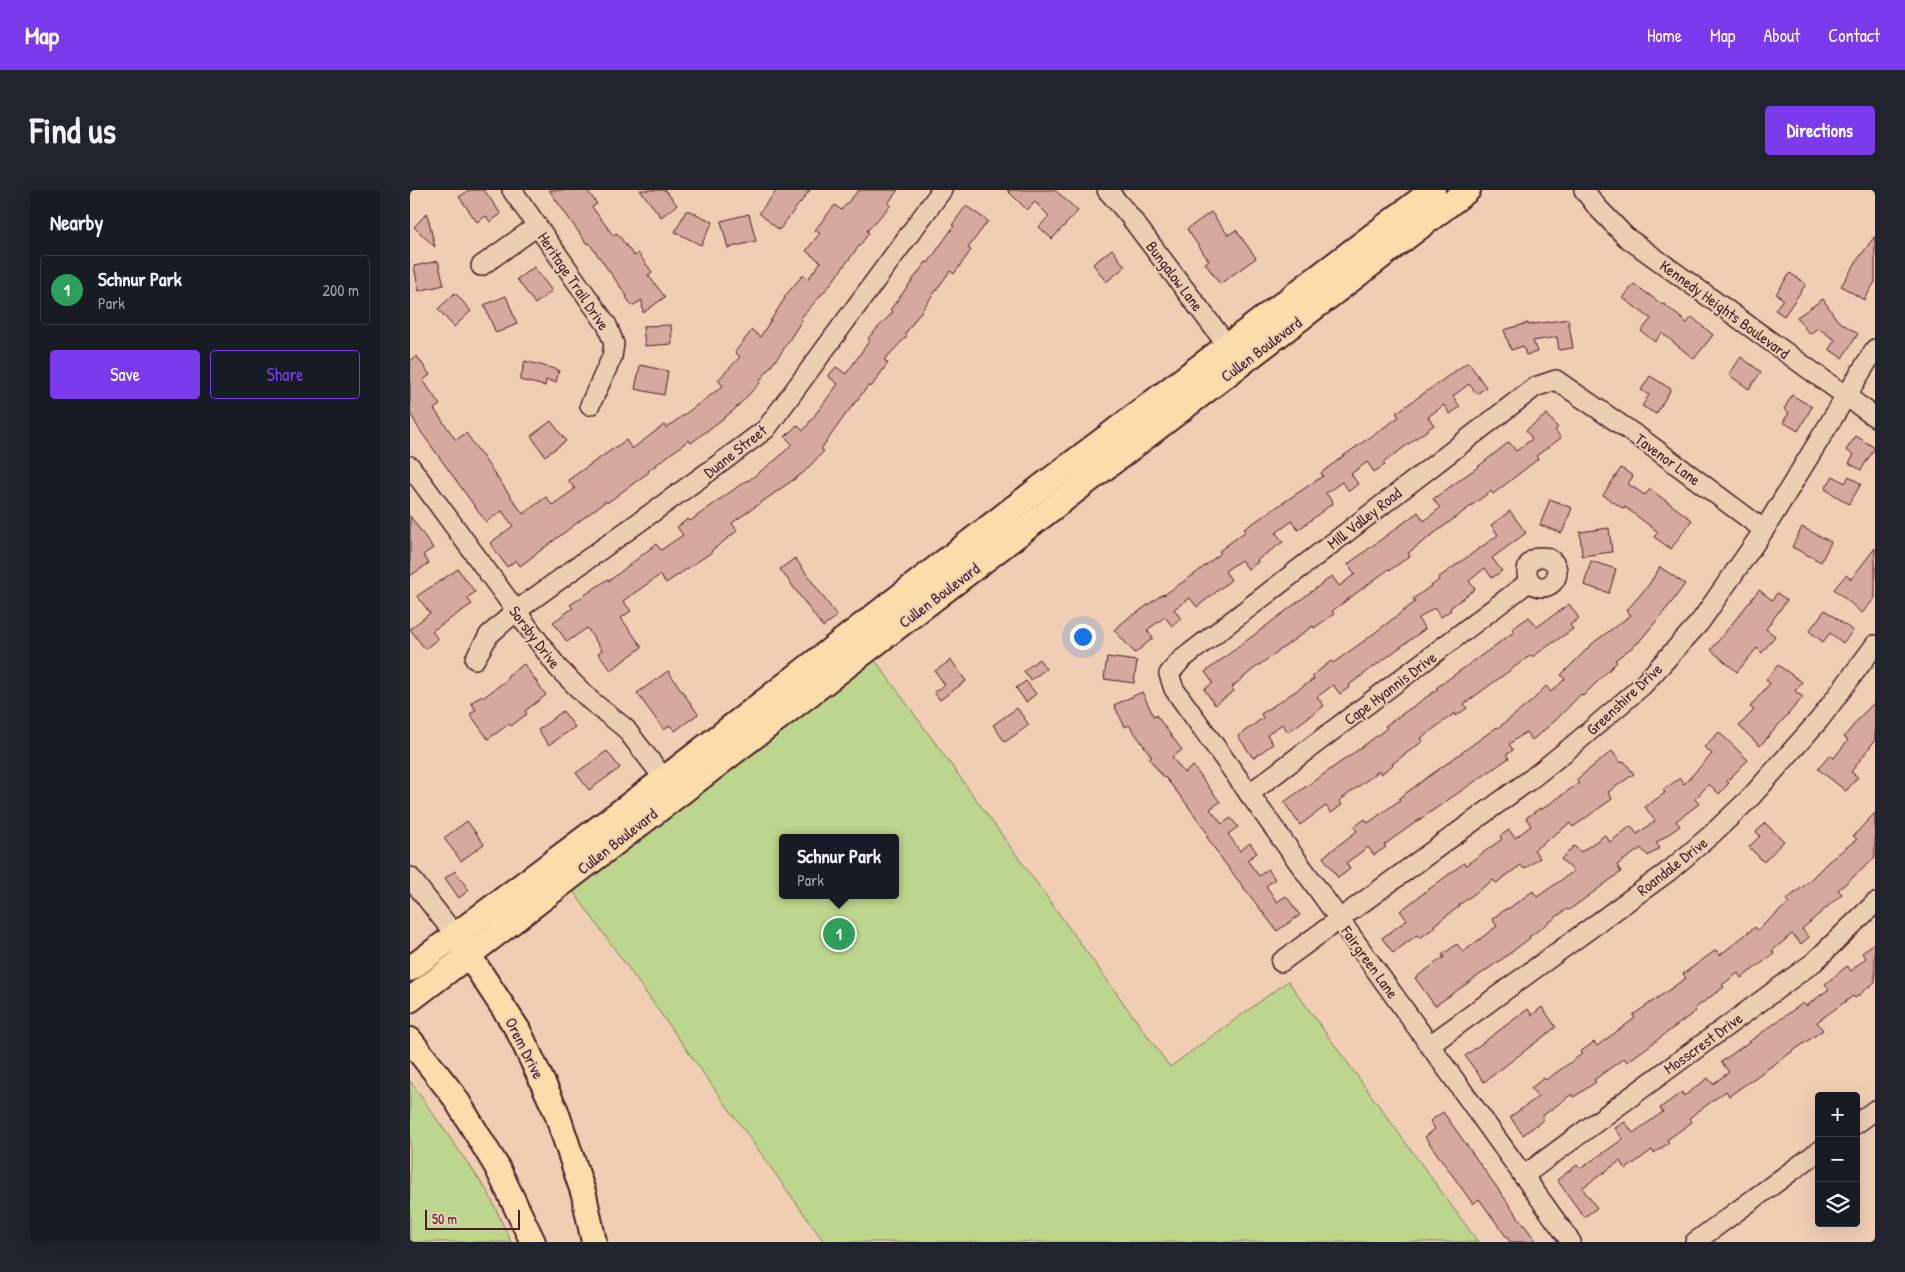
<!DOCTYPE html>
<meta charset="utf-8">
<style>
body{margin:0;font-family:"Patrick Hand",sans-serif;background:#20242c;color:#f1f3f6}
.controls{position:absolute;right:15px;bottom:15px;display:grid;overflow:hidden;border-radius:5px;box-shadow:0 5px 20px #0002}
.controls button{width:45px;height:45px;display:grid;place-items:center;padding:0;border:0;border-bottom:1px solid #363941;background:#171b24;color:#f1f3f6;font:25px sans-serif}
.scale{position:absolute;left:15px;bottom:12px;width:95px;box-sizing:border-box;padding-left:5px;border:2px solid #4a1f2b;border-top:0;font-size:14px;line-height:18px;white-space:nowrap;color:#4a1f2b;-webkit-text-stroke:4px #ebcfb2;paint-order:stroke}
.you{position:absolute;left:672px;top:446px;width:18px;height:18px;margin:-12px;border:4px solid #fff;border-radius:50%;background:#1a73e8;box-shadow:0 0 0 8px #1a73e833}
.badge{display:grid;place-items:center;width:32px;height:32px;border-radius:50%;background:#7c3aed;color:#fff;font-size:16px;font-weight:700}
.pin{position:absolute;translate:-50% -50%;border:2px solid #fff;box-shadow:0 1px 5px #0006}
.popup{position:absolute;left:369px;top:644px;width:120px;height:65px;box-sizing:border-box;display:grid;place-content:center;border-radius:5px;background:#171b24;filter:drop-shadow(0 1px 4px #0005);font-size:16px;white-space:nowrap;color:#9ea1a6}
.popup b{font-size:19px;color:#f1f3f6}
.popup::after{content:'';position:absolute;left:50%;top:100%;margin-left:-10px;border:10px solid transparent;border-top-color:#171b24}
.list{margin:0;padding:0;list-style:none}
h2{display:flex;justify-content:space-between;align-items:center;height:65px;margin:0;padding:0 20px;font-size:21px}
h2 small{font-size:16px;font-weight:400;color:#9ea1a6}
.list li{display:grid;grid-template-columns:32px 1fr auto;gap:15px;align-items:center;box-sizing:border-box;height:70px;margin:0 10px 10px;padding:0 10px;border:1px solid #363941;border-radius:5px}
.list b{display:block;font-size:19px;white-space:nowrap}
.list p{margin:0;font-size:16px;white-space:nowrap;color:#9ea1a6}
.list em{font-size:16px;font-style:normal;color:#9ea1a6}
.actions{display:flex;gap:10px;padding:15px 20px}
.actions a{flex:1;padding:11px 0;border:1px solid #7c3aed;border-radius:5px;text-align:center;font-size:18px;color:#7c3aed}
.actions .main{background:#7c3aed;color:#fff}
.icon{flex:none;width:28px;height:28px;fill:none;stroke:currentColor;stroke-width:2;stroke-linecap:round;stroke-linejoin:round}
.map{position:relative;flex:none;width:1465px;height:1052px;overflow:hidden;border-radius:5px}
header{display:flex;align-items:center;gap:30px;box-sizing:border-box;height:70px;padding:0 25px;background:#7c3aed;color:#fff}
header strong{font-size:24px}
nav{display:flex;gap:28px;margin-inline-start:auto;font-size:18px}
.intro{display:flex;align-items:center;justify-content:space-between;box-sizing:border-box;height:120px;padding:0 30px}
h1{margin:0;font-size:35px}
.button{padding:12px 22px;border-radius:5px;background:#7c3aed;color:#fff;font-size:18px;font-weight:700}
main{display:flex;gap:30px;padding:0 30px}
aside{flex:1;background:#171b24;border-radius:5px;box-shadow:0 5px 20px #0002}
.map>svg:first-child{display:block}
.green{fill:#bdd68d;stroke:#847a5c;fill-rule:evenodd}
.building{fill:#d5a99d;stroke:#4a1f2b}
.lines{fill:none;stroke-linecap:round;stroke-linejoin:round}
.minor-casing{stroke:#4a1f2b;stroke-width:22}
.major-casing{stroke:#4a1f2b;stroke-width:28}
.minor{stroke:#ebcfb2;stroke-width:19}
.major{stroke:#fbddab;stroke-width:24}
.labels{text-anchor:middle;stroke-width:4;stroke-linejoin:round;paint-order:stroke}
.street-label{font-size:16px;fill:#4a1f2b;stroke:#ebcfb2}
</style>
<header>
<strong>Map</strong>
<nav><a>Home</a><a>Map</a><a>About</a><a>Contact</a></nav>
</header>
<div class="intro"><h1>Find us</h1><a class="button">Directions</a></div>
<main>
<aside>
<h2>Nearby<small></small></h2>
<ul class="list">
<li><span class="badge" style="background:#2e9e5b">1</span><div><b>Schnur Park</b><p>Park</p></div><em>200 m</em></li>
</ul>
<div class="actions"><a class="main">Save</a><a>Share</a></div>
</aside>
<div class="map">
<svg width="1465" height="1052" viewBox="0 0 1465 1052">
<rect width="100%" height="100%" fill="#efceb4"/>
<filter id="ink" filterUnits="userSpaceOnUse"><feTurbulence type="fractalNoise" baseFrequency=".02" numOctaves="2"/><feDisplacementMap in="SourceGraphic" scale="10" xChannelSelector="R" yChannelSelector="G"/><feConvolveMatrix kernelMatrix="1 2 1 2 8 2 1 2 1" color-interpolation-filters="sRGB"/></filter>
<g filter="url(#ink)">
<!-- green -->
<g class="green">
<path d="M465,470L760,877L878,791L1068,1052H414L161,698ZM373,648H485V705H373Z"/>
<path d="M0,891L78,1002L101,1052H0Z"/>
</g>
<!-- building -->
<g class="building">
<path d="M59,0H74L91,24L80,32L76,26L67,32L49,7Z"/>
<path d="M139,0H177L187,14L182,17L203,45L207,43L224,66L228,63L242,82L238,85L255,107L233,123L232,110L222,116L216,107L217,106L179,53L177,54Z"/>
<path d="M230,0H255L267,15L251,27Z"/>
<path d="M367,0H400L369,40L349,23Z"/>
<path d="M449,0H488L478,13L481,15L457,41L459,43L419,96L390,129L392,130L371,163L349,192L350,193L323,221L281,253L279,250L238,281L239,282L197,313L196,311L110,376L106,370L97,377L80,353L103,336L92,321L76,332L9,239L0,223V171L7,166L20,185L13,190L30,215L24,219L46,250L56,243L113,324L136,307L142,315L165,299L158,290L168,283L216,250L222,259L254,235L256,238L313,196L308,190L330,167L325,162L342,140L350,147L375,108L374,107L393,85L398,89L411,72L396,61L410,43L405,40L425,15L431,20Z"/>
<path d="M597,0H645L668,21L642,49L629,37L639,26L625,12L617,20Z"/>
<path d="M556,16L578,31L558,58L561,60L544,84L540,81L495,144L497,146L474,170L478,173L461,197L459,195L436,224L411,259L414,261L393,283L322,333L327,341L301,361L302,362L256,393L250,385L213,411L221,421L211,428L232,457L201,480L188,463L192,460L177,438L157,452L143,432L163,418L160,415L198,389L199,391L246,354L251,360L273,345L267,337L278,329L280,331L337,290L338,291L368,268L382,254L375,247L387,235L393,241L428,194L418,186L426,177L436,184L460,150L458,148L483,122L480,120L516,72L518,73L544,36L542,35Z"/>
<path d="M276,21H280L303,32L291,55L265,42Z"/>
<path d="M801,22L818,45L826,40L846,68L810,94L795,73L799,71L777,39Z"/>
<path d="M17,23L25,57L4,37Z"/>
<path d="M339,24L346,51L318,58L311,31Z"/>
<path d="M1465,46V92L1454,110L1431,96L1448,69Z"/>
<path d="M702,59L715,77L696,92L683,74Z"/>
<path d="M28,71L34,95L9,101L4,76Z"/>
<path d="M124,77L142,101L125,114L107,89Z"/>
<path d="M1380,83L1396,94L1374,126L1365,120L1373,109L1366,104Z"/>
<path d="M1224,94L1253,115L1254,114L1277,133L1282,127L1303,145L1284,169L1252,143L1245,152L1231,141L1241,129L1213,108Z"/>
<path d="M45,103L61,121L44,137L28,119Z"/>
<path d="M96,106L107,134L86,143L74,115Z"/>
<path d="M1413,109L1427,130L1448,144L1432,168L1419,159L1425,150L1408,138L1399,144L1387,127Z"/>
<path d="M1158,129L1163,158L1149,160L1147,147L1123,151L1127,162L1116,165L1113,156L1101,160L1094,140L1118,133V135Z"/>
<path d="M261,135L262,154L235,156L233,136Z"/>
<path d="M1331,167L1351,182L1339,199L1319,185Z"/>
<path d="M115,171L149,180L146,192L136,190L135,196L110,190Z"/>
<path d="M1058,172L1076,197L1067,204L1059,194L1043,206L1050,217L1040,224L1034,215L1018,227L1024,235L973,273L975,275L964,282L957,272L941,284L948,294L939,301L932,292L916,303L923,313L888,340L882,331L866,343L873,352L847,370L848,372L838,379L831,370L815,381L821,390L787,417L780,408L764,419L771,429L762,436L755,427L737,440L743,448L725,463L704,440L723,424L724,425L753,404L754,405L786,383L811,363L809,361L836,341L834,339L913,286L911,283L936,264L989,227L986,223Z"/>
<path d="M230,175L258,181L254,205L225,199Z"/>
<path d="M1240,186L1261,199L1246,224L1232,216L1239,205L1231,200Z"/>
<path d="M1382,205L1402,217L1388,241L1373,232L1379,223L1374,219Z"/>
<path d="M1137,224L1148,238L1145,240L1151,248L1126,266L1128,269L1083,304L1081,301L998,363L1000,366L980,380L979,379L922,421L924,424L904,438L903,436L845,478L822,497L824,501L805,515L794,499L803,493L795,482L922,386L929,396L945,384L938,374L1008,322L1014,331L1030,318L1023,309L1065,279L1099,252L1106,261L1122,249L1116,240Z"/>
<path d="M141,231L156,251L135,266L121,246Z"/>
<path d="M1446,246L1465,258L1451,280L1439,273L1444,265L1436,260Z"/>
<path d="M1211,278L1223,286L1218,294L1235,305L1240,299L1282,330L1261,359L1244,347L1248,342L1215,317L1214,319L1193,305Z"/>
<path d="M1423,286L1435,293L1439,286L1451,294L1439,314L1415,299Z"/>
<path d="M1140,309L1162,318L1152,343L1130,335Z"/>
<path d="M1100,321L1116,343L1082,368L1092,381L1082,388L1075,378L1059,391L1065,399L1040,418L1041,420L1031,427L1024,418L1008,429L1015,439L939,495L940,497L930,504L923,495L907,507L914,516L878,542L872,534L857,545L863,554L843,568L828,546L853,528L851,524L904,489L902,486L921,471L923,473L954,451L1005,412L1003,409L1029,390L1028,388L1088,345L1081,335Z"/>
<path d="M0,326L23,358L13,365L19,373L0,386Z"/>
<path d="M1392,337L1421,352L1411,372L1382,357Z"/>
<path d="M1199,338L1202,362L1172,366L1170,342Z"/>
<path d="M1465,358V408L1452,423L1424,399L1436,385L1441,389Z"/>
<path d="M385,368L427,426L413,437L370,379Z"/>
<path d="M1181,371L1206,379L1199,403L1174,395Z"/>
<path d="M1250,377L1275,394L1262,412L1228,453L1205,470L1207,472L1173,506L1171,504L1145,531L1122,550L1116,542L1099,554L1103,560L1096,565L1099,568L1006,632L974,655L976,657L964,665L958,657L936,673L940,679L928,688L913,667L947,641L944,637L955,629L958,633L990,610L989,608L1087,537L1088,538L1122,511L1136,496L1141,502L1155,489L1151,485L1183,453L1221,425L1216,421L1238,396Z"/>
<path d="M48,379L65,402L57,408L62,414L22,441L28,449L15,459L0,439L20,423L7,406Z"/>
<path d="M1349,400L1362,410L1367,403L1377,410L1356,439L1365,446L1352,463L1347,458L1327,482L1301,460Z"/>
<path d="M1159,414L1169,428L1160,435L1163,439L1122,467L1121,465L1054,514L1057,518L1046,526L1045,523L1011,548L1013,551L982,574L983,575L971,584L969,581L929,611L932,615L921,623L916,616L890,635L874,612L952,557L977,538L975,536L1028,499L1026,498L1104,442L1102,439L1119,427L1127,437Z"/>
<path d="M1415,420L1443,441L1433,453L1420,443L1413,452L1399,441Z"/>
<path d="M697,467L727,471L724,493L694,489Z"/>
<path d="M629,469L636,479L621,490L614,481Z"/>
<path d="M541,470L556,491L530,510L524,502L535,495L525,481Z"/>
<path d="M114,474L136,505L115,521L117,524L101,536L99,534L78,549L60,524L66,520L61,513L72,505L74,507L98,489L97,486Z"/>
<path d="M1368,475L1392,492L1385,501L1393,507L1350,556L1329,536L1344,520L1340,517L1360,493L1356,490Z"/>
<path d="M258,481L288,524L265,541L260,535L254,540L227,503Z"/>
<path d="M616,491L626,504L616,512L606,498Z"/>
<path d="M732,502L744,527L746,525L772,560L762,567L774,583L783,576L810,612L800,619L812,634L821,628L828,637L818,644L830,661L840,653L847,663L837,670L849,686L858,679L865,689L856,696L867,712L876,706L890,725L867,741L814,672L796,646L798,644L775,612L755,587L754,588L739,568L742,567L719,535L715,537L704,515Z"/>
<path d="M1465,512V550L1441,582L1448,587L1436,601L1408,579L1420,565L1424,568L1438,550L1434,547L1451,526Z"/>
<path d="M607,518L619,535L595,552L583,535Z"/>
<path d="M153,521L165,537L139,555L128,540Z"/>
<path d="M1309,542L1338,570L1317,591L1319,593L1309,604L1299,594L1285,609L1289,614L1266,631L1270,636L1246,653L1250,658L1238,666L1231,658L1207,675L1211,682L1159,720L1157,719L1119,747L1120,748L1095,767L1025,816L1005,788L1034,767L1032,765L1047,754L1053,762L1087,736L1082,729L1097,718L1098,719L1123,701L1127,707L1164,681L1151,669L1164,656L1171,662L1195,645L1200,652L1221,636L1227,644L1245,631L1235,617L1255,603L1253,600L1270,588L1274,594L1302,564L1294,557Z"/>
<path d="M197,561L210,578L179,600L166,583Z"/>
<path d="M1202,561L1211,573L1214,571L1224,584L1198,602L1202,609L1163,637L1160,633L1124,660L1130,668L1114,679L1111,675L1086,693L1083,690L1049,715L1050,716L1024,735L1025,737L1010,748L1007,745L983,763L972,748L997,730L990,721L1054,673L1056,675L1092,649L1090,646L1099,640L1105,648L1121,636L1116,628L1130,618L1131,620L1169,593L1166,590Z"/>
<path d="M1465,623V668L1428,700L1432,704L1392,739L1399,747L1391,754L1382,744L1362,761L1364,764L1331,788L1328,783L1312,795L1314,797L1284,819L1286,821L1239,856L1217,872L1214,868L1184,890L1186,892L1164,907L1162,904L1131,927L1133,930L1113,945L1100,927L1128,907L1121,898L1134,888L1136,890L1172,864L1170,862L1184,852L1187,856L1225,828L1223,825L1276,788L1273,784L1306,760L1310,765L1345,737L1347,740L1379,713L1376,710L1395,695L1418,672L1447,649L1443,646Z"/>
<path d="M57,631L74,654L51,671L34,648Z"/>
<path d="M1355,633L1374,651L1354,672L1339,657L1350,646L1346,642Z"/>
<path d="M45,681L59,700L49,708L35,688Z"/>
<path d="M1465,752V792L1445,808L1443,806L1407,832L1413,840L1319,906L1316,901L1279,928L1282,932L1257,950L1259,953L1244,963L1242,960L1216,979L1210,971L1172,998L1187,1018L1174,1027L1147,990L1167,975L1170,979L1213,949L1205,938L1215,932L1223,943L1253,922L1250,918L1272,902L1274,906L1298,888L1303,894L1319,882L1311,872L1393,813L1396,816L1419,799L1415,794L1437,776L1441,781L1456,768L1452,763Z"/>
<path d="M1132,817L1146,837L1074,892L1055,866L1118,819L1122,825Z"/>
<path d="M1033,922L1108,1027L1127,1052H1100L1069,1009L1063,1014L1015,947L1025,939L1020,931Z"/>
</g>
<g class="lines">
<!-- minor casing -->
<g class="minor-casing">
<g id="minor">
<path d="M102,0L197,135L204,154L202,167L180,215"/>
<path d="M697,0L718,24L826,167"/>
<path d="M1174,0L1187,17L1216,47L1465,227"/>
<path d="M71,76L127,36"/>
<path d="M0,276L148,478L181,511L215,538L263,600"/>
<circle cx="1132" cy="382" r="15"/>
<path d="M65,469L79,445L106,421L301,280L356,239L532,0"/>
<path d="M839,604L1120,391"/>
<path d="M0,687L45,745"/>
<path d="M871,772L1121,589L1161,557L1232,496L1290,432L1354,340L1465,159"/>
<path d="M1020,855L1259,681L1302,644L1340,608L1410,529L1465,455"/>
<path d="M1446,934L1465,920"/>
<path d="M1113,986L1404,772L1465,713"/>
<path d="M1161,1052L764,499L759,484L771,470L1125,197L1146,190L1236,252L1354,340"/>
<path d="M1285,1052L1409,961"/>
</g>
</g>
<!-- major casing -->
<g class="major-casing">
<g id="major">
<path d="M50,752L108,840L146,921L174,1005L184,1052"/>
<path d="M0,779L254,589L623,303L1023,0"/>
<path d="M0,810L1058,0"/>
<path d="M0,850L44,906L87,977L123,1052"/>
</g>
</g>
<!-- minor -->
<use href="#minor" class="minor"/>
<!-- major -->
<use href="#major" class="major"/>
</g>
</g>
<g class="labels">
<!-- street labels -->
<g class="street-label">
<text transform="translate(765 86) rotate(53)" y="6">Bungalow Lane</text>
<text transform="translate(164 91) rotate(56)" y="6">Heritage Trail Drive</text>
<text transform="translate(1315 119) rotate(36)" y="6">Kennedy Heights Boulevard</text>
<text transform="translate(851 159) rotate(-37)" y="6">Cullen Boulevard</text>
<text transform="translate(325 261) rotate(-38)" y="6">Duane Street</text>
<text transform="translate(1258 269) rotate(36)" y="6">Tavenor Lane</text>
<text transform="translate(954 328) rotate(-38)" y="6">Mill Valley Road</text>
<text transform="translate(529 405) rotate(-37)" y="6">Cullen Boulevard</text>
<text transform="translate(125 447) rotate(53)" y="6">Sorsby Drive</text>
<text transform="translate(980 498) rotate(-37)" y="6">Cape Hyannis Drive</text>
<text transform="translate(1214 509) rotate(-43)" y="6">Greenshire Drive</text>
<text transform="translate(207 651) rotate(-38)" y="6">Cullen Boulevard</text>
<text transform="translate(1262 676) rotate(-38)" y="6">Roandale Drive</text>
<text transform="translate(960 772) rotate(54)" y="6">Fairgreen Lane</text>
<text transform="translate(1293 853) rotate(-36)" y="6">Mosscrest Drive</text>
<text transform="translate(115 858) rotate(63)" y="6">Orem Drive</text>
</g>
</g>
</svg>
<div class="controls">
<button>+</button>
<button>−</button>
<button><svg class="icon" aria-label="layers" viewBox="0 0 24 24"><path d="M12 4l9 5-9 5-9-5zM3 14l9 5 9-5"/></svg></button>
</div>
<div class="scale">50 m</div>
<div class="you"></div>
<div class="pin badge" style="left:429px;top:744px;background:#2e9e5b">1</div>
<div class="popup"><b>Schnur Park</b>Park</div>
</div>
</main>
